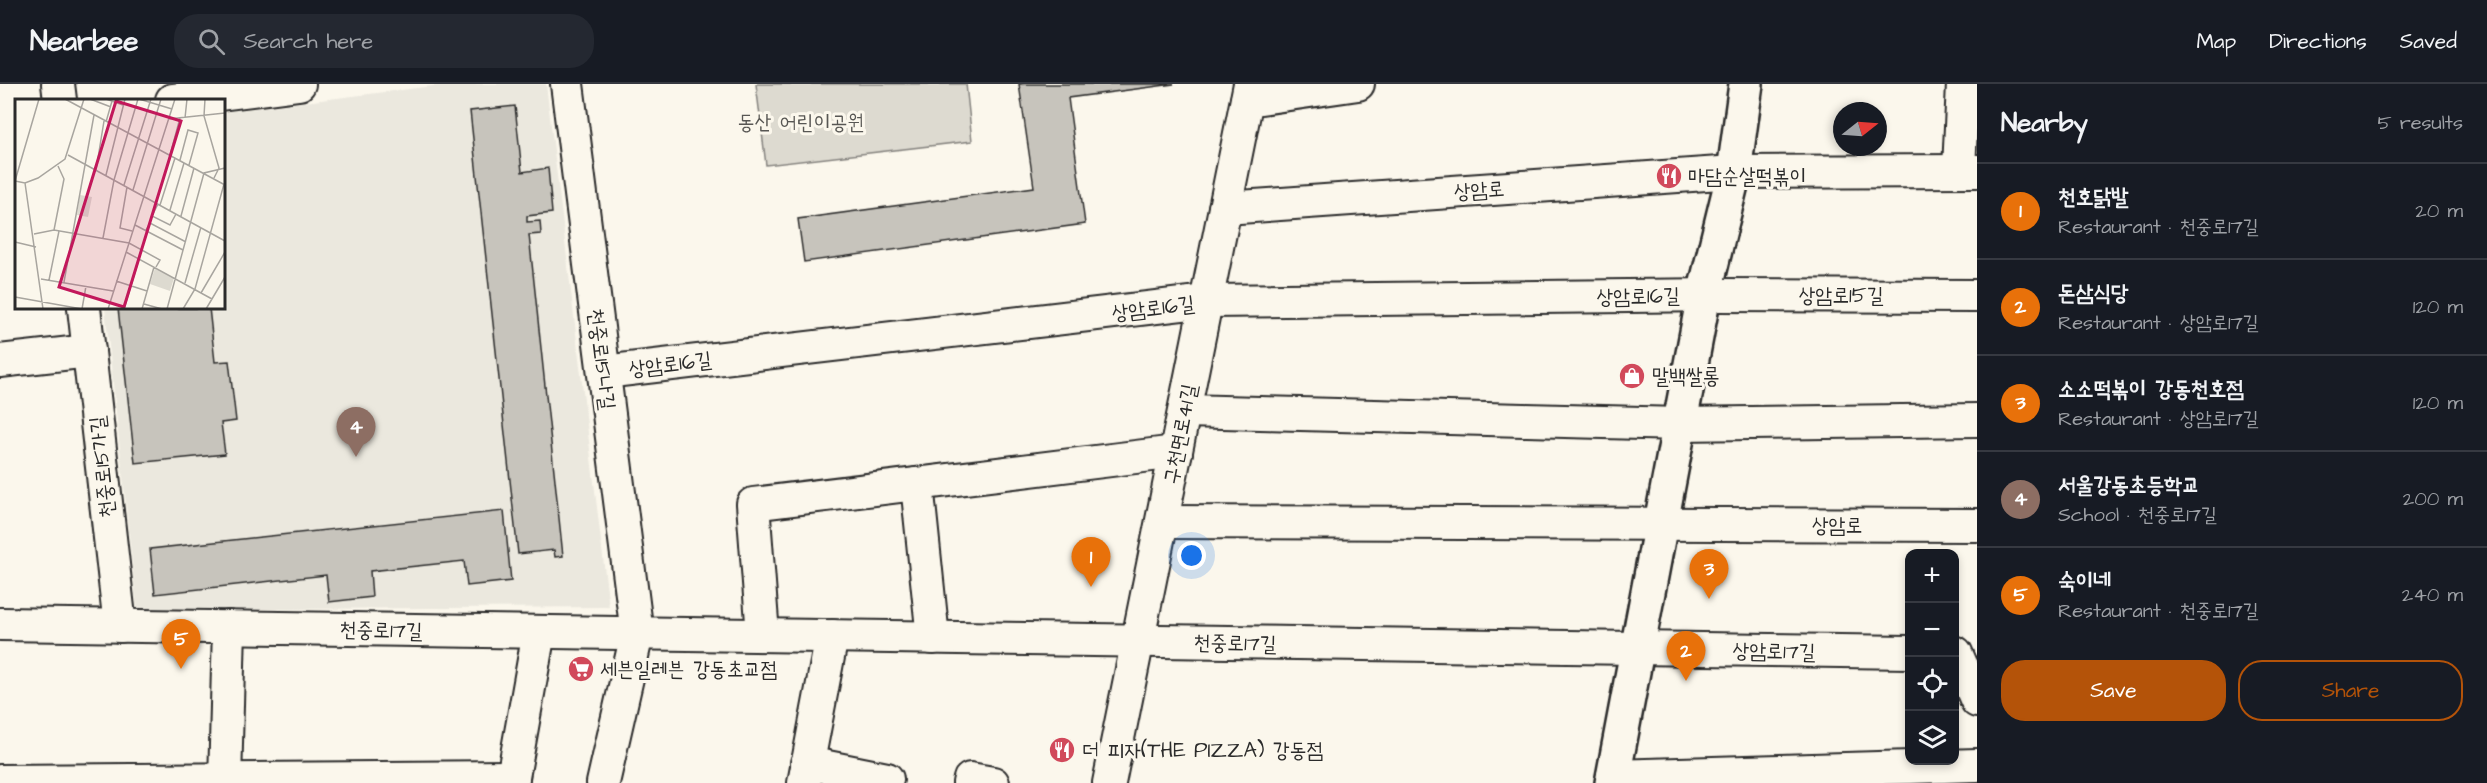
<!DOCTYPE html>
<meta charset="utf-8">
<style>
body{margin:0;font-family:"Architects Daughter","Poor Story",sans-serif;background:#242831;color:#f1f3f6}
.controls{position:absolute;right:18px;bottom:18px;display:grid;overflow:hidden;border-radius:12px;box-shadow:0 3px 9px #0003}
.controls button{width:54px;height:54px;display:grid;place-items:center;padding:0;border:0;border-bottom:2px solid #363941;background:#171b24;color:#f1f3f6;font:30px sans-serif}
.compass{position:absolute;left:1833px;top:18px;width:54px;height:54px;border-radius:50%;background:#171b24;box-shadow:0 3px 9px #0003;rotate:73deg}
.you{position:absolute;left:1192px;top:472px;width:21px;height:21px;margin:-15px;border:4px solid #fff;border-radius:50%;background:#1a73e8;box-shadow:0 0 0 9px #1a73e833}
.badge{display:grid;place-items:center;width:39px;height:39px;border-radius:50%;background:#b45309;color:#fff;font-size:20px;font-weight:700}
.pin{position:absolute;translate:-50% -50px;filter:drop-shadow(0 2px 3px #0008)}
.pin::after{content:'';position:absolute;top:32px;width:21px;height:18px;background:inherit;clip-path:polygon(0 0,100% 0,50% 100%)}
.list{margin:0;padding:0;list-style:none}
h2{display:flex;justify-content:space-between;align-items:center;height:78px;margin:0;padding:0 24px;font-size:26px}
h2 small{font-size:20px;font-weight:400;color:#9ea1a6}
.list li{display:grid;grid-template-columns:39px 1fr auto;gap:18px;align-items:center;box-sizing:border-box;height:96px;padding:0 24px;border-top:2px solid #363941}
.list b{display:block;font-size:22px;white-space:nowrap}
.list p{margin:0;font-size:20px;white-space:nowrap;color:#9ea1a6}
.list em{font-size:20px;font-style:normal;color:#9ea1a6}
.actions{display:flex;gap:12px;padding:18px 24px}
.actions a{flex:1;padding:14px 0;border:2px solid #b45309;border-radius:24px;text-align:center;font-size:21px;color:#b45309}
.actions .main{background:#b45309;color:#fff}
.icon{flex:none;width:33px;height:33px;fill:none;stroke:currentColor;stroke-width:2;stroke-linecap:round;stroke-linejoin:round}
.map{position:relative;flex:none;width:1977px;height:699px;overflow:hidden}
header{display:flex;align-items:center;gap:36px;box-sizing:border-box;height:84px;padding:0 30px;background:#171b24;border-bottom:2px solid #363941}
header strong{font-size:28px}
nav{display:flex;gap:33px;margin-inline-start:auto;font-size:21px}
.search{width:420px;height:54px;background:#242831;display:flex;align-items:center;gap:15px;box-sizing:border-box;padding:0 21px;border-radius:24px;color:#9ea1a6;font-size:22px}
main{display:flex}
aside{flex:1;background:#171b24}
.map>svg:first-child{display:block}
.built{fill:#ebe8de}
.green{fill:#dddad0;stroke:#84827e;stroke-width:1.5}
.building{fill:#c7c4bc;stroke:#2b2b2b;stroke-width:1.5}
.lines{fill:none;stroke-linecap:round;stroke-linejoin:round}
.street-casing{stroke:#2b2b2b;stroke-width:36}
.secondary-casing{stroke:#2b2b2b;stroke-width:38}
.street{stroke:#fbf7ec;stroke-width:32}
.secondary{stroke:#fbf7ec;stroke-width:33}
.labels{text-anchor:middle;stroke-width:6;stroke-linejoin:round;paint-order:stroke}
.park-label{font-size:21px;fill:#585754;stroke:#fbf7ec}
.poi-label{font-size:21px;fill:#2b2b2b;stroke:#fbf7ec;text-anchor:start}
.street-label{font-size:21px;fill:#2b2b2b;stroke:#fbf7ec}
.inset-road{fill:none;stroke:#a8a59f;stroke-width:1.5}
.view{fill:#c2185b;fill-opacity:0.15;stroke:#c2185b;stroke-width:3}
.inset-edge{fill:none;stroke:#2b2b2b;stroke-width:3}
</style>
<header>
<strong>Nearbee</strong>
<div class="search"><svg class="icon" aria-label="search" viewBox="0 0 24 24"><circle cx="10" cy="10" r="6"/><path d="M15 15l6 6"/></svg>Search here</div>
<nav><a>Map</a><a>Directions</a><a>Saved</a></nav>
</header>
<main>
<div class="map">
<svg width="1977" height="699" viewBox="0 0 1977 699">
<rect width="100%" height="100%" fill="#fbf7ec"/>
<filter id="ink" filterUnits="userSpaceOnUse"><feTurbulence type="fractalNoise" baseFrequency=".0167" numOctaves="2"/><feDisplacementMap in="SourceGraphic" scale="12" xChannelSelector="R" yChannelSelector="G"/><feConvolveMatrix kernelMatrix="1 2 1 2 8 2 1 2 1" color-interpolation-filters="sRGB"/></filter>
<g filter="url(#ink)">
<!-- built -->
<path class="built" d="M449,0H546L609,523L137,526L105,224H224V28Z"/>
<!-- green -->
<path class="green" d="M756,0H966L972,57L766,81Z"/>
<!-- building -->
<g class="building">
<path d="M1019,0H1174L1068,14L1085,140L804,178L798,135L1034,103Z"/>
<path d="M515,22L522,88L548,84L552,129L527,132V138L540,137L541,150L529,151L563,472L555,473L554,466L518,470L470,27Z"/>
<path d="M118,224H209L215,278L229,277L236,337L221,339L225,370L135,379Z"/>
<path d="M504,427L511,497L467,502L464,477L370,487L372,513L329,518L326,491L155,510L150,465Z"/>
</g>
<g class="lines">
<!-- street casing -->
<g class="street-casing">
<g id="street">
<path d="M58,0L60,16"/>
<path d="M567,0L637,550L603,699"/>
<path d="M172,16L299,0"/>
<path d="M1247,16L1358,0"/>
<path d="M1959,85L1963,0"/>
<path d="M1225,124L1734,88L1977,87"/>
<path d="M84,224L120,542"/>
<path d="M0,277L89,267"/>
<path d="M604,288L1207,217L1716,211L1977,212"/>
<path d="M1185,327L1680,340L1977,336"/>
<path d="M917,400L933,554"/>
<path d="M1163,438L1977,441"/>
<path d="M0,540L1910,568"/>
<path d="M763,551L753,420L1176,368"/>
<path d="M1956,569L1977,617"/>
<path d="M807,679L887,695L886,699"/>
<path d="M1613,692L1977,681"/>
<path d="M0,697L513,693"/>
<path d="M225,699L229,543"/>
<path d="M512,699L539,548"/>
<path d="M804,699L832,552"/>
<path d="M969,699L970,695L993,699"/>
<path d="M1109,699L1250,0"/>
</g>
</g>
<!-- secondary casing -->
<g class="secondary-casing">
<path id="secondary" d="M1612,699L1704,211L1734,88L1746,0"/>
</g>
<!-- street -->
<use href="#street" class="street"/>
<!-- secondary -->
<use href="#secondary" class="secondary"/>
</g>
</g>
<!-- icons -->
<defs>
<g id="restaurant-disc" transform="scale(1.35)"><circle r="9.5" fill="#d1495b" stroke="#fbf7ec"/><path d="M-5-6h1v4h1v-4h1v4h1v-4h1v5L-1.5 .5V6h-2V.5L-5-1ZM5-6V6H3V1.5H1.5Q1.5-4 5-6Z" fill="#fff"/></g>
<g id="shop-disc" transform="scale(1.35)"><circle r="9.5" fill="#d1495b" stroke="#fbf7ec"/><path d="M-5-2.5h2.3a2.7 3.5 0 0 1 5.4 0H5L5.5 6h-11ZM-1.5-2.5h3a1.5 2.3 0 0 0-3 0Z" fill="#fff"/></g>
<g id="supermarket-disc" transform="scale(1.35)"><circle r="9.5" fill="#d1495b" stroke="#fbf7ec"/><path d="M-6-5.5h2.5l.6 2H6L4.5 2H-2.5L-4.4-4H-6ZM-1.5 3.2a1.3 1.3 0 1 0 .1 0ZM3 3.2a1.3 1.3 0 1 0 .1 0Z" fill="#fff"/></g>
</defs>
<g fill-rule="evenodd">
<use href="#restaurant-disc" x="1669" y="92"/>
<use href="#shop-disc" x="1632" y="292"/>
<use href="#supermarket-disc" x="581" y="585"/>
<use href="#restaurant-disc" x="1062" y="666"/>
</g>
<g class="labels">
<!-- park labels -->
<g class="park-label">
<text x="801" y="45">동산 어린이공원</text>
</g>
<!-- poi labels -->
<g class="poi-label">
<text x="1688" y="99">마담순살떡볶이</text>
<text x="1652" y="299">말백쌀롱</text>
<text x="600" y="592">세븐일레븐 강동초교점</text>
<text x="1082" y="673">더 피자(THE PIZZA) 강동점</text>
</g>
<!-- street labels -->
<g class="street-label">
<text transform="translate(1479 106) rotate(-4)" y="7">상암로</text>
<text x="1841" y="218">상암로15길</text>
<text transform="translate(1638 212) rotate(-1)" y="7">상암로16길</text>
<text transform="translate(1153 224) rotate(-7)" y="7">상암로16길</text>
<text transform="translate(602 275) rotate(83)" y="7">천중로15나길</text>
<text transform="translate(670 280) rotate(-7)" y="7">상암로16길</text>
<text transform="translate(1180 350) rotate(-79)" y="7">구천면로41길</text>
<text transform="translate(102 383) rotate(-96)" y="7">천중로15가길</text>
<text x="1837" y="448">상암로</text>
<text transform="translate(381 546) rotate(1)" y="7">천중로17길</text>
<text transform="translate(1235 559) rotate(1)" y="7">천중로17길</text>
<text transform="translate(1774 567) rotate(1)" y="7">상암로17길</text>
</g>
</g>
<!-- overview -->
<g transform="translate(15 15)">
<rect width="210" height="210" fill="#fbf7ec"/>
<path d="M65,96L77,98L73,118L62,116ZM140,169L159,179L155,192L135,185Z" fill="#dddad0"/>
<path class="inset-road" d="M50,0L210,86M75,0L96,8M91,0L108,6M124,0L157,10M190,0L189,17L204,69L199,79M170,19L172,0M153,20L210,14M91,23L97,2M53,56L210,142M155,56L165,19M165,61L173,31L183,34L174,66M81,71L89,22M91,76L110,0M0,82L10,84L23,79L50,60L69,0M0,82L24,0M10,84L28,210M109,86L136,0M112,88L105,129L117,132M118,91L146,0M143,105L137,117L155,126L161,115M145,106L160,59M155,111L169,64M166,117L179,69M120,126L168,151M39,131L49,80L43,67M131,131L135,124L171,143M19,135L39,131L114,144L145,161L141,168M88,139L99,81L123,0M0,143L21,148M111,153L197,200M26,180L98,192M34,181L44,132M101,182L132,192M49,183L79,16M170,184L186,128M186,194L210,153M0,198L67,210M129,205L147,210M67,210L71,187M93,210L160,0M109,210L124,160M127,210L139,168M152,210L189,74L210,69M168,210L180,190L209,85M191,210L210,178"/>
<path class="view" d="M101,2L166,22L109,208L44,188Z"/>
<rect width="210" height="210" class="inset-edge"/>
</g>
</svg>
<div class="controls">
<button>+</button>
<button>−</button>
<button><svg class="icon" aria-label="locate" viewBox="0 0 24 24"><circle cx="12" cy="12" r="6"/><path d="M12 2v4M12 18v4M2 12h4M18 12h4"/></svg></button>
<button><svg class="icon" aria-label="layers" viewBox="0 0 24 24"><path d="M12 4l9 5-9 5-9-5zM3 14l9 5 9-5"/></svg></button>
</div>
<svg class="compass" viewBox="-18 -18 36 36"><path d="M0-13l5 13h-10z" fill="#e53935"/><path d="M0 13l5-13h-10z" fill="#9ea1a6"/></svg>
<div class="you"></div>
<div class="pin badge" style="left:1091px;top:503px;background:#e8710a">1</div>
<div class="pin badge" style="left:1686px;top:597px;background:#e8710a">2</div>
<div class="pin badge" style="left:1709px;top:515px;background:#e8710a">3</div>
<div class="pin badge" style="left:356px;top:373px;background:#8d6e63">4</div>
<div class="pin badge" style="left:181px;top:585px;background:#e8710a">5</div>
</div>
<aside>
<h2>Nearby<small>5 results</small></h2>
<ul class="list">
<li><span class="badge" style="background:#e8710a">1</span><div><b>천호닭발</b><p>Restaurant · 천중로17길</p></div><em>20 m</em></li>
<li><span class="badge" style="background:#e8710a">2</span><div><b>돈삼식당</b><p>Restaurant · 상암로17길</p></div><em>120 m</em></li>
<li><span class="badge" style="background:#e8710a">3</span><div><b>소소떡볶이 강동천호점</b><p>Restaurant · 상암로17길</p></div><em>120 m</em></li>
<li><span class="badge" style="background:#8d6e63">4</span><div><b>서울강동초등학교</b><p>School · 천중로17길</p></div><em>200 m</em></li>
<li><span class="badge" style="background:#e8710a">5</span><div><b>숙이네</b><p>Restaurant · 천중로17길</p></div><em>240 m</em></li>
</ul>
<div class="actions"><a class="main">Save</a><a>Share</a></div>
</aside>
</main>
